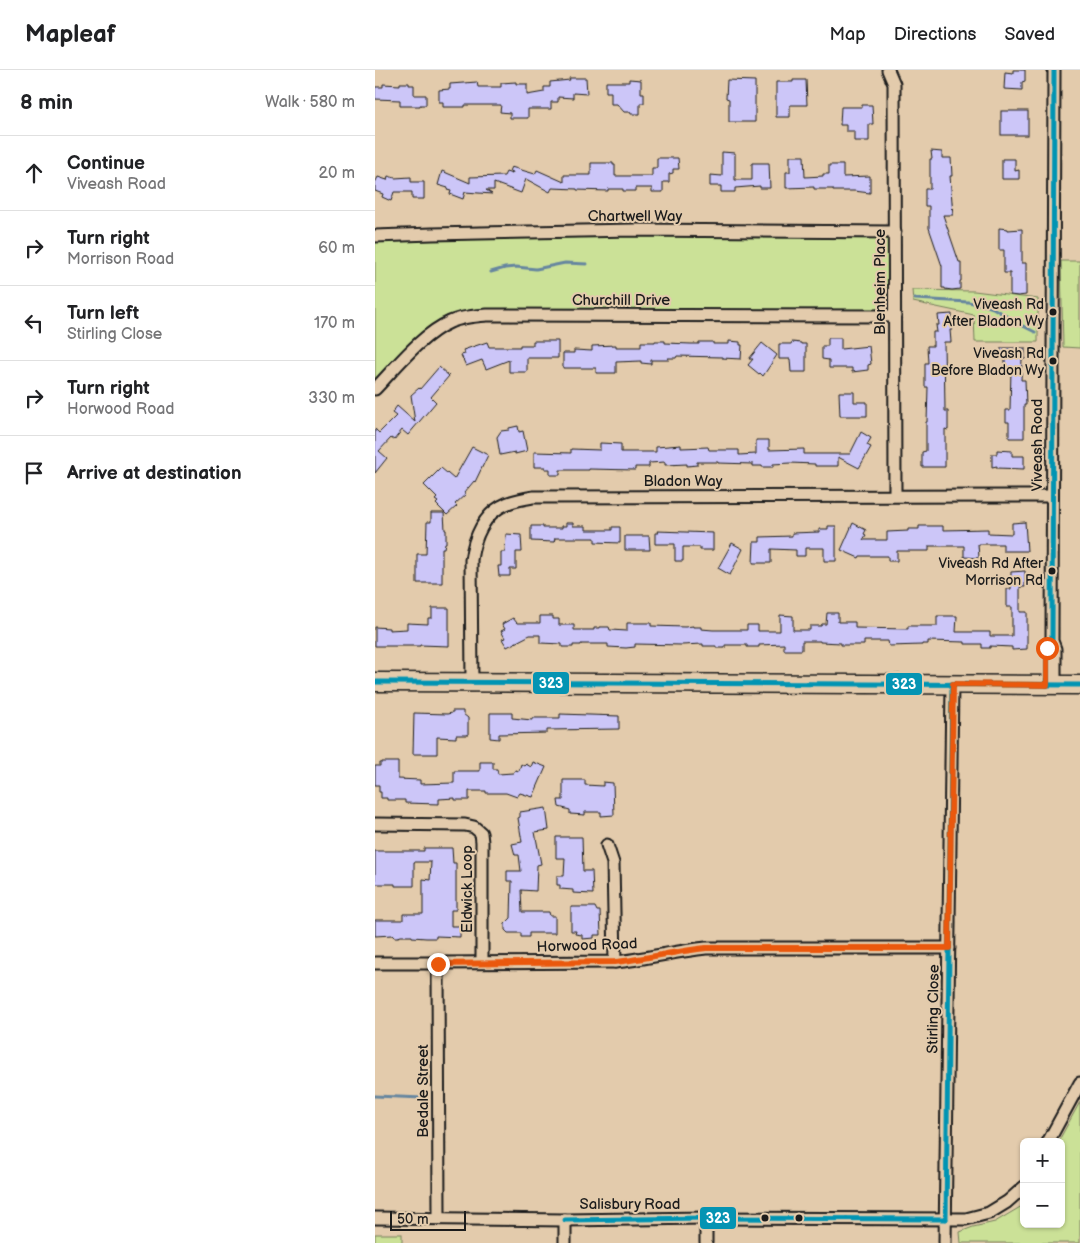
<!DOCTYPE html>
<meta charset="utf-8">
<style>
body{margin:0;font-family:"Balsamiq Sans",sans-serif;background:#f6f6f6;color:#202124}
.controls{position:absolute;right:15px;bottom:15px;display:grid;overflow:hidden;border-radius:8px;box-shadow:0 1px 4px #0004}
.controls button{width:45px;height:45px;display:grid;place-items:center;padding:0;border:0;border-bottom:1px solid #e0e0e0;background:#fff;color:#202124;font:25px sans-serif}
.scale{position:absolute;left:15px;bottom:12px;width:76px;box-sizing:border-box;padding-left:5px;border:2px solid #1c1c1c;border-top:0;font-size:14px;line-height:18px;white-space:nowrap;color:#1c1c1c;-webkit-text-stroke:4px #e3cbac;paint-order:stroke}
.stop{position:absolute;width:15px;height:15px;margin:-11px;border:4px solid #ea580c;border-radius:50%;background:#fff}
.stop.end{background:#ea580c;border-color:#fff;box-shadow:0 1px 5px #0008}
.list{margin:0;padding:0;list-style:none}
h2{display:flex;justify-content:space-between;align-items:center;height:65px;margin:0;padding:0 20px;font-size:21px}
h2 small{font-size:16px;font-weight:400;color:#757577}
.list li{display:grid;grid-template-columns:32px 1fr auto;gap:15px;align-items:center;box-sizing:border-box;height:75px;padding:0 20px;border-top:1px solid #e0e0e0}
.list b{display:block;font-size:19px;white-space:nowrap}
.list p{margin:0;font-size:16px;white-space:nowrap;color:#757577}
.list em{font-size:16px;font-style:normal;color:#757577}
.icon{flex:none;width:28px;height:28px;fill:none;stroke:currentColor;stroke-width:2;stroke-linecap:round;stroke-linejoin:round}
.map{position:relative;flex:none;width:705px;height:1173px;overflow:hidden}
header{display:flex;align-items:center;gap:30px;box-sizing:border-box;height:70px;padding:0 25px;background:#fff;border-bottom:1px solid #e0e0e0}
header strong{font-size:24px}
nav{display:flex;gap:28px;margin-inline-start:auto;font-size:18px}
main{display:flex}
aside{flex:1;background:#fff}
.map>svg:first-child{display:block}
.green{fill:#cbe197;stroke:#747e5a}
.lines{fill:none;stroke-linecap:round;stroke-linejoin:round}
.stream{stroke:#66869f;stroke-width:3}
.building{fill:#ccc6f8;stroke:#1c1c1c}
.street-casing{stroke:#1c1c1c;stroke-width:15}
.primary-casing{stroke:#1c1c1c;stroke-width:21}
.street{stroke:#e3cbac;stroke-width:11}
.primary{stroke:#e3cbac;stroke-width:18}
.bus-1-casing{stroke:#e3cbac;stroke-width:9}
.bus-1{stroke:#0494b3;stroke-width:5}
.route{stroke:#ea580c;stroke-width:6}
.bus-dot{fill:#1c1c1c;stroke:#e3cbac;stroke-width:2}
.labels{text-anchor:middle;stroke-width:4;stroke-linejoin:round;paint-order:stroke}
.bus-label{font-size:14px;fill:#1c1c1c;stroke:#e3cbac;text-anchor:end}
.street-label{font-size:15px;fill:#1c1c1c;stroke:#e3cbac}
.line-badge{stroke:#e3cbac;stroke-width:2}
.badge-label{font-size:14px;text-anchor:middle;font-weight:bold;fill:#fff}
</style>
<header>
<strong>Mapleaf</strong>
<nav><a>Map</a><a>Directions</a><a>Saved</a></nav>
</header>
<main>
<aside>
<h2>8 min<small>Walk · 580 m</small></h2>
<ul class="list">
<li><svg class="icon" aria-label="ahead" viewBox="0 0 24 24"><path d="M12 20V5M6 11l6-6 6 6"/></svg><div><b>Continue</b><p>Viveash Road</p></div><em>20 m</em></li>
<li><svg class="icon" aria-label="right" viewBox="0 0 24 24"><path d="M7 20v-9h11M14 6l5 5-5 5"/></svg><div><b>Turn right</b><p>Morrison Road</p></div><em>60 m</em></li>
<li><svg class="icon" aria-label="left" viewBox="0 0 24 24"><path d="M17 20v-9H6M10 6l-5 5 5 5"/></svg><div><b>Turn left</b><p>Stirling Close</p></div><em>170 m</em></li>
<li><svg class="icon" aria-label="right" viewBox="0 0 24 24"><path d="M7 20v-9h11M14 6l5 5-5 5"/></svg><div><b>Turn right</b><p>Horwood Road</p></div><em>330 m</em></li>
<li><svg class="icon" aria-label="arrive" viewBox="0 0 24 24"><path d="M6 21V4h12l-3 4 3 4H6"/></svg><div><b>Arrive at destination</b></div></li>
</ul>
</aside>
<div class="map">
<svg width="705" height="1173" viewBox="0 0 705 1173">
<rect width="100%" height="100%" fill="#e3cbac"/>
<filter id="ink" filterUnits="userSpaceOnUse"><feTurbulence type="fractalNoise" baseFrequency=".02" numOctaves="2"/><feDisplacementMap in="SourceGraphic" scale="10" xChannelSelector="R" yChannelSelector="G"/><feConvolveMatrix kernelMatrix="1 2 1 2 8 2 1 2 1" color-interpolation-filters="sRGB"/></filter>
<g filter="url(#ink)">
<!-- green -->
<g class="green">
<path d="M248,160L510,166L514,171L515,227C511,239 502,240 490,240H107L58,255L46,264L0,313V172Z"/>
<path d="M686,191H705V278L688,277Z"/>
<path d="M537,220L599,221L663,229V272H600L599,245L538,232Z"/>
<path d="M705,1032V1173H586L585,1162L598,1157L620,1152L647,1136L649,1132V1154H686V1072H683Z"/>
<rect x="0" y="1164" width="27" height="9"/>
</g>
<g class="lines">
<!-- stream -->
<g class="stream">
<path d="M116,202L130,198L141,197L161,199L190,193L212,194"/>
<path d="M540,229L593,232L609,235L618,238L644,254L660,262"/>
<path d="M0,1026L48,1028"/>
</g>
</g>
<!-- building -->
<g class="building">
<path d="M638,0H650V11L647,12V20L629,19L630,2L638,3Z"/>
<path d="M194,8H211L212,24L198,23V28L183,27V32H176V39H153V48H135V43L125,42L126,35H90V37H68V32H64V20L75,19V14L102,12L103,17H126V13L141,12V14H152V25L169,22V17H175V12L195,10Z"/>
<path d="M254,9L266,10V23H269V33H265V44H256L255,42H249L242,34H236V22H231V12H254Z"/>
<path d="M352,10L380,11V52H354V29L351,28Z"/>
<path d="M418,10H431L432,35H415V47H401V12H418Z"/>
<path d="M25,13H34V15H39V25H51V35H45V36H25V30L0,29V17H8V14L25,15Z"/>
<path d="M487,35H497L498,54H494V71H479V61H471V55H465L466,37H487Z"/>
<rect x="626" y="41" width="27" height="24"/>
<path d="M556,81L567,82V88H576L577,106H575L578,145H568L584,192H586V211H585V219L577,220L570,219V218H567V196L554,158V136H550V119H555V89H557Z"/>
<path d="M347,82L360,83V110H377V93H394L395,118H385V116L360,118V122H346V116H335V105L347,106Z"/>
<path d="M415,86H429L430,107L448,106V104H454V95H468V107L495,106V123L479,121H458V119H439V117L411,118V102H415Z"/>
<path d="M282,88H303L304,99H298V103L294,104V112H288V122H277V118H260V121H248V119H233V121L202,120V119L177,118L175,122L151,109L146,123L119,113V120H111L117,124L90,122L88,129L75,124L76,121L72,120L73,118L63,115L67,101L95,113V107L129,106L131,102L137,104L138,102L134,101L136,97L160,104L162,100L189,112V105H216V93H238V95H240V106H277V98H282Z"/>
<path d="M627,89H640V101L644,100V109H627Z"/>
<path d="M13,106L20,108L36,107V112H49V129H37V122H19L16,131L7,127L8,124L0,121V113L3,107L12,110Z"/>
<path d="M624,158L633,159V160L647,159V193H651V225L643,226L635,225V203H629V180H624Z"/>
<path d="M577,244V260H575L576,272H569L570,341H573V360L570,359V397H547V382L551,381V352H552L553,317H550V293H553L552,276H558V262H562L561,255H564L563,245Z"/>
<path d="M453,268H466V279L494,276L496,294L493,295V300L477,302V298H454V290L447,289V276H453Z"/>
<path d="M158,271H183V288H152V302H134V290L111,299L107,290L91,296L86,285L90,284L88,280L112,272L114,277H145V275H158Z"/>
<path d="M280,271H290V273L316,274H324V272H338V274H354V271L365,272V275H367L366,289L347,288V287L302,286L301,288H293L294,290H276V294L266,293V291L241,292V303H221V298H188V283H199V280L217,281V276L241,275V277H266V272H280Z"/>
<path d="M417,272L426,273V274H431V302H416L415,289H404V274H416Z"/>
<path d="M387,273L402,285L388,306L385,303L384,304L373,295L378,289H374Z"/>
<path d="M626,278H650V289H647L646,310H650L651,335H649V368H634V352H631V340H635L636,300H630V286H626Z"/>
<path d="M64,297L74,306L56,327L61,332L33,365L27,360L19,370L16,368L4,381L12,388L0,403V359L4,363L21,346L17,343L22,336L40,352L36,325L44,318L45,319Z"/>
<path d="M464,322H479V332H492V346H465Z"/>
<path d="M143,356L144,362L148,361L152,381L140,384V382L125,385L122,367L126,361L134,360V358Z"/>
<path d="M486,362L496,368L492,375L496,377L484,398L463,387V396H440V394L415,393L398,394V397H387V396H378V394L343,393V392H322V395L312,396V394L290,395V392L274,393V397H260V400L214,399V400H185V405H175V399H170V397H159V382L196,383V379L225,380V373L246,374V382H281V377L306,375V378L333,377L334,380H364V385L381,384V370H394V380L429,379V384H475Z"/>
<path d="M97,377L113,385L100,412L99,411L89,423L91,424L80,434L82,436L72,445L61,434L63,432L60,430L62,428L49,415L66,398L79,409Z"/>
<path d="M622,380L637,381V386H649V399L622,398V396L617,397V384H622Z"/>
<path d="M56,443H69L70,460H71V473H70L69,478H67V513H42V484H51L52,452H56Z"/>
<path d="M650,452L652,481H628V474H603L604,488L589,487V476H554V481H522V491H513V486H485L484,488L466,480L478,453L491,460L489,464L491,465L488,470H512V462L533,461V459H544V456H568V460L613,459V463L637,464V453Z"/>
<path d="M191,453H198V456H211V460H237V457H245V473L220,472V468H180L179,472L156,471V456H168V458H187V456H191Z"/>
<path d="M453,456H461V491H449V478H430V486H421V480L396,479V493H378L379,472H385V467L417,466V463L444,462V459H453Z"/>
<path d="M282,461L338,463V480H325V477H308V491H300V474H280V463H283Z"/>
<path d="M131,464L146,465L147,482H141V499H135V506H124L123,496H126V482H130Z"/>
<path d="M250,466H274L275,480H250Z"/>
<path d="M357,473L368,479L355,505L343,498Z"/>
<path d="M650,501V517H645V542H652V579L637,580V577L615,576V578H607V574H590V572L553,571V574H547V575L514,576L513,571H489V575H466V573L445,572V571H427V580H409V574L384,575V577H372V575H350V578H341V576H328V574L307,575L260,574V577L251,578L233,577V574H206V575H198V577H187V574L165,573V565H155L132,577L127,569L130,568L126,561L130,559L127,554L138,548L142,553H165V546H178V549H184V555H199V560H219V558H225V557H234L235,560L252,561V553H276V556L310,557L318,556V557H326V559L338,560H372V555H383V561H405V545L418,546V560H435V556H446L447,554H451L452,543H463V552H480V558L533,559V556H562V546H582L581,562H615V566H637V537H632V519H636V502Z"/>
<path d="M57,538H74V576L45,575V576H0V557L14,558V560L32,559V553L53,554V548H57Z"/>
<path d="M77,641H88V644L93,648V665H81V668L62,667V684H38L39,643L72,644L77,643Z"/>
<path d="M115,643H137V648L157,650V648H185V644L244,646V659L172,660V663L124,664V669L115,668Z"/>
<path d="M7,692H23V709L45,710V714L79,713V701H105V692H118V699H122L123,704L138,703L140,700L144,701L146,694L149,696L151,694L156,697L158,692L171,697L158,727L145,723L142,727L131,723H111V721H94V730H80V728L64,729V734L30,733V730H12V728H6V722H4V715H0V696H5V693H7Z"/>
<path d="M188,710H210V715L228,716V712L238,713L239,745L226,746V742H210V745L195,744V740L184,737L183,730H188Z"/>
<path d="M171,738L174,760L160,762L166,794L162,795L161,821L146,820L147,842H174L175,846H180V863H154V867H146V863H133L130,860V854L136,848L137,811H132V801H146L144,785H140L137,774L147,772L143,748L145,747V742Z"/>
<path d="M181,767H207L208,801H217L218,824L198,823V820L185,819V815H182V806H189L190,788H181Z"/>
<path d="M49,778H77L78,793H81V840H76V856H85V867L61,866V868H51L37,867V866H26L23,867H19L17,865L0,866V850H28V844H48V809L55,810L56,792H39V816H20V814H0V781H49Z"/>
<path d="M196,837H220L222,841H225L226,865H219V868L207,869V865L200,864L201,861H196Z"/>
</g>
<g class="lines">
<!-- street casing -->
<g class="street-casing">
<g id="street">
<path d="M513,0L519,14L520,425"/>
<path d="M679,0L677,571L680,579V615"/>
<path d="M0,166L57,164L259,160L520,162"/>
<path d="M0,319C21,297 47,264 75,252C86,247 100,246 113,245L520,246"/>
<path d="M97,612L96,490C99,468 109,443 131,434C139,430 149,429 158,427L677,426"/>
<path d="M0,754L90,755L99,757L106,763L107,772V892"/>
<path d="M232,775L238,793L240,892"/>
<path d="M0,893H63L240,892C271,889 301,881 331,878H574"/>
<path d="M63,893L64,1148"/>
<path d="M673,1072L705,1013"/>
<path d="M0,1148L190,1150L331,1148L591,1149L614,1143L632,1132L649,1117"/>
<path d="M190,1150V1173"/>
<path d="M331,1173V1148"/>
<path d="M570,1173L577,614"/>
</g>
</g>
<!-- primary casing -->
<g class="primary-casing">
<path id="primary" d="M0,612L705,615"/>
</g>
<!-- street -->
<use href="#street" class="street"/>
<!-- primary -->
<use href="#primary" class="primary"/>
<!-- bus-1 casing -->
<g class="bus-1-casing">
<g id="bus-1">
<path d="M0,612L705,615"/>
<path d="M672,615V578L677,571L679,0"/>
<path d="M571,1149L577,614"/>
<path d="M190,1150L331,1148L571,1149"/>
</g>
</g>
<!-- bus-1 -->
<use href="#bus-1" class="bus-1"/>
</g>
</g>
<g class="lines" filter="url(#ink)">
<!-- route -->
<path class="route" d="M63,894L240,892C271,889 301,881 331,878H574L578,614L672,615V578"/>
</g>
<!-- markers -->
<g class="bus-dot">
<circle cx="678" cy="242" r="4.5"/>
<circle cx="678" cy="291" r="4.5"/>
<circle cx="677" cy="501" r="4.5"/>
<circle cx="390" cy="1148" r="4.5"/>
<circle cx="424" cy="1148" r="4.5"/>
</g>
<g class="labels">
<!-- bus labels -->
<g class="bus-label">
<text x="669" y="239">Viveash Rd<tspan x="669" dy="17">After Bladon Wy</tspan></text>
<text x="669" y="288">Viveash Rd<tspan x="669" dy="17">Before Bladon Wy</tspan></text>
<text x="668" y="498">Viveash Rd After<tspan x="668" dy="17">Morrison Rd</tspan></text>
</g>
<!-- street labels -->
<g class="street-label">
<text x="260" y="151">Chartwell Way</text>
<text transform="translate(505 212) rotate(-90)" y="5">Blenheim Place</text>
<text x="246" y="235">Churchill Drive</text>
<text transform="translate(662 375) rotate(-90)" y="5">Viveash Road</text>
<text x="308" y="416">Bladon Way</text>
<text transform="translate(92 819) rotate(-90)" y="5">Eldwick Loop</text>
<text transform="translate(212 875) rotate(-2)" y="5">Horwood Road</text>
<text transform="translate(558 939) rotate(-89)" y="5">Stirling Close</text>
<text transform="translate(48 1021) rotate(-90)" y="5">Bedale Street</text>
<text x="255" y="1139">Salisbury Road</text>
</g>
</g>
<g class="line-badge">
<rect x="157" y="601" width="38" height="24" rx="5" fill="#0494b3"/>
<rect x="510" y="602" width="38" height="24" rx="5" fill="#0494b3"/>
<rect x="324" y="1136" width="38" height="24" rx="5" fill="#0494b3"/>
</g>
<g class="badge-label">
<text x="176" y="618">323</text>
<text x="529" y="619">323</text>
<text x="343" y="1153">323</text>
</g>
</svg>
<div class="controls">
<button>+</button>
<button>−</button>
</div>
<div class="scale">50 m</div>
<div class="stop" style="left:672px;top:578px"></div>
<div class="stop end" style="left:63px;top:894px"></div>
</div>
</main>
